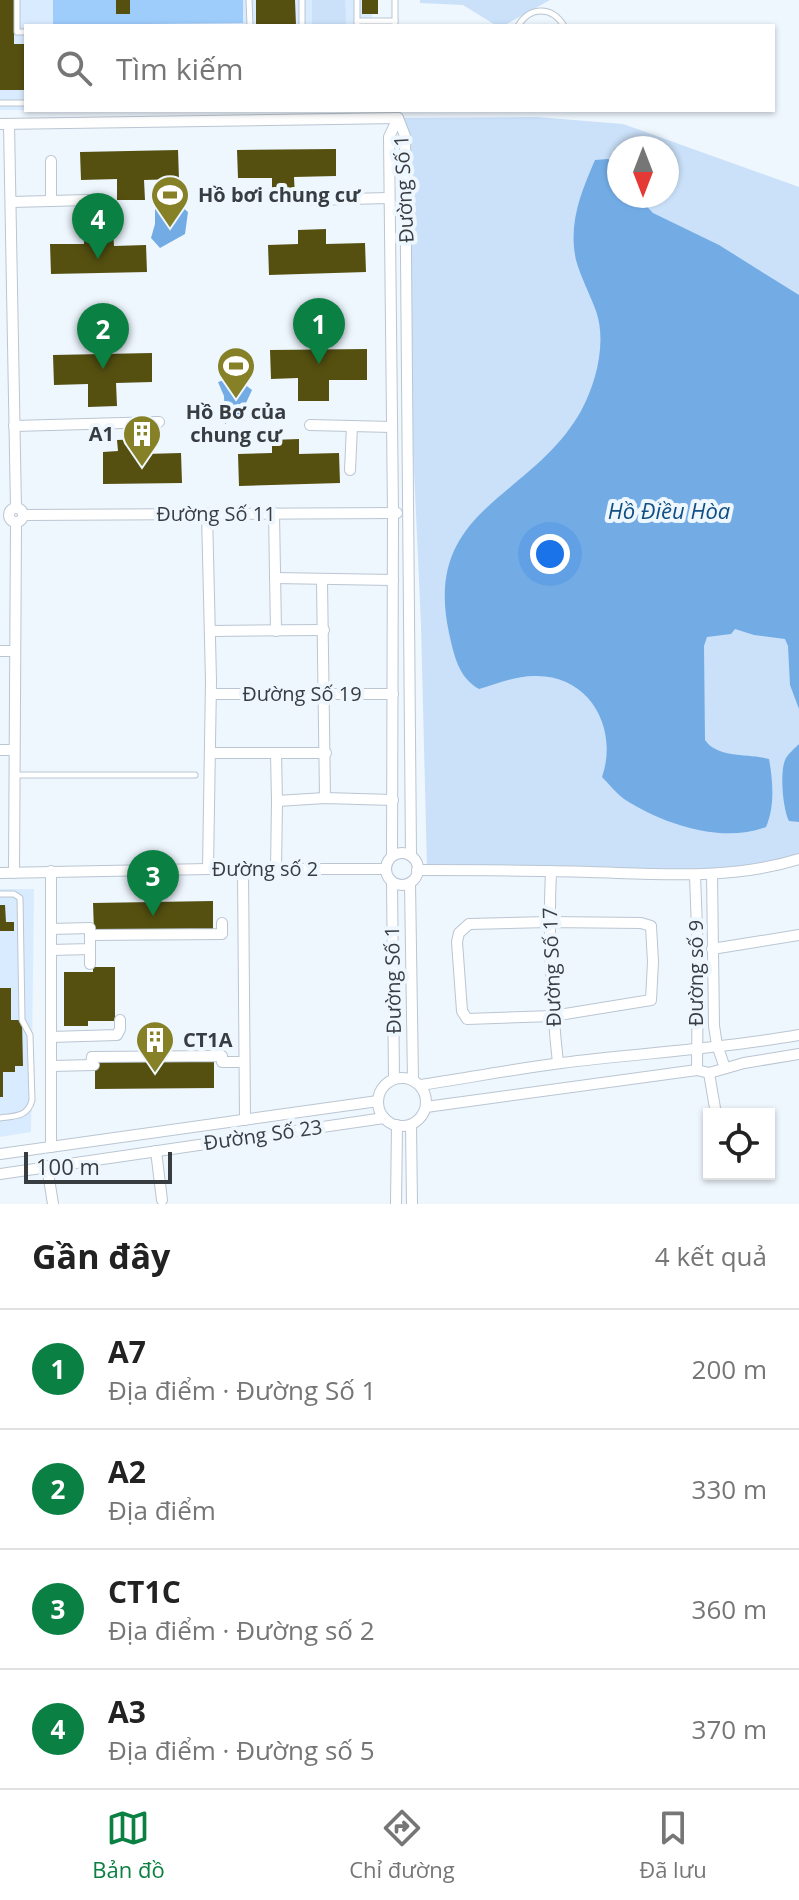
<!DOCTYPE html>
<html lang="vi">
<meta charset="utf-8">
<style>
body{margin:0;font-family:"Open Sans",sans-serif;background:#f2f2f2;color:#222}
.controls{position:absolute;right:24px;bottom:24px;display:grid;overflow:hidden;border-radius:0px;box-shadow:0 2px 6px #0004}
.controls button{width:72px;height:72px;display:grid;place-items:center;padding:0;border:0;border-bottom:2px solid #e0e0e0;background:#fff;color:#222;font:40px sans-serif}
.compass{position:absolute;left:607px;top:136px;width:72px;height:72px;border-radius:50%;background:#fff;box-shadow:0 2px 6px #0004;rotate:180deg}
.scale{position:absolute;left:24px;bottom:20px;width:148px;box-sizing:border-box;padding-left:8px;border:4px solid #383d42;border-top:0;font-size:22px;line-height:28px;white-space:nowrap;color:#383d42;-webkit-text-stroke:6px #eef6fe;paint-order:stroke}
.you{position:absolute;left:550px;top:554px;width:28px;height:28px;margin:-20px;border:6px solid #fff;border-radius:50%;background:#1a73e8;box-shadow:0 0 0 12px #1a73e833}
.badge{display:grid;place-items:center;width:52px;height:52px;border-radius:50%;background:#0b8043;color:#fff;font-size:26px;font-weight:700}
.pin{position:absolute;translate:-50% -66px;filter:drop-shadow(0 2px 4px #0008)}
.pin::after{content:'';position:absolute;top:42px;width:28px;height:24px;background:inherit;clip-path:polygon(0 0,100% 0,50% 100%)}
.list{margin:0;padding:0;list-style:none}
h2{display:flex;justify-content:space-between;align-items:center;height:104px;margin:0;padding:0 32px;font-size:34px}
h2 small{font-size:26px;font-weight:400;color:#767676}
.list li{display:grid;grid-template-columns:52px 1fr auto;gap:24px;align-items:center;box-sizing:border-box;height:120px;padding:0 32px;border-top:2px solid #e0e0e0}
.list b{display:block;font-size:30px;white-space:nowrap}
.list p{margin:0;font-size:26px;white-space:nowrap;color:#767676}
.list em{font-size:26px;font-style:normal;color:#767676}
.icon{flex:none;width:44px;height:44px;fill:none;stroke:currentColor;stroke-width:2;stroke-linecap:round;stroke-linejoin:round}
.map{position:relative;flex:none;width:799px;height:1204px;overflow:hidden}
.search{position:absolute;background:#fff;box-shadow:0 2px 6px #0004;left:24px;right:24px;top:24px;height:88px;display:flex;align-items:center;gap:20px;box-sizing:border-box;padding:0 28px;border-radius:0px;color:#767676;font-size:30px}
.sheet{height:584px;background:#fff}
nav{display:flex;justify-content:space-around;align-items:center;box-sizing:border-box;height:112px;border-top:2px solid #e0e0e0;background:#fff;font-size:22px;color:#767676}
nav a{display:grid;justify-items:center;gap:4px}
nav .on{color:#0b8043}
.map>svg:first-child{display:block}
.built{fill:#d9ebfe}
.green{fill:#cae1f9;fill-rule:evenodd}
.forest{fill:#9eccfb}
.water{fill:#73ace5}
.building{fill:#555010}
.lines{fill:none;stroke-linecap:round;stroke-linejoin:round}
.lane-casing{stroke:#bac6d2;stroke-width:7}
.street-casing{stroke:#bac6d2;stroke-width:12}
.lane{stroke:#fff;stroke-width:5}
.street{stroke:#fff;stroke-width:10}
.labels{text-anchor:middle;stroke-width:8;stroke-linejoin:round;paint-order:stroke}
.street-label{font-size:20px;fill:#383d42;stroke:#eef6fe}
.poi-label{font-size:20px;font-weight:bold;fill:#383d42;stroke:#eef6fe;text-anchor:start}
.water-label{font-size:22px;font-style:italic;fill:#104f83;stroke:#eef6fe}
</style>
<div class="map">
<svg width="799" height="1204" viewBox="0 0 799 1204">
<rect width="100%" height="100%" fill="#eef6fe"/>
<!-- built -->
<g class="built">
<path d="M0,0H372V26H26V110H56H0Z"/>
<path d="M0,889H34L31,1132L0,1137Z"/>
</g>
<!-- green -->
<g class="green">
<path d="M312,0H345L346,25H312Z"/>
<path d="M420,0H550L503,26H497L463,5L420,3Z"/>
<path d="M536,117L623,124L799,187V857L778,864L695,873L427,868L421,624L398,118ZM619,148H667V196H619Z"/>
</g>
<!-- forest -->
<path class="forest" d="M53,0H243V23L53,25Z"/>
<!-- water -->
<g class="water">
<path d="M608,159L619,164V196H637L653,213L719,245L799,295V709L790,685L788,646L785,639L754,635L735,629L731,634L707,637L704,646L705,740C718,759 748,753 769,759C773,781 775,807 766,827C721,844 663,824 624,799C616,793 609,784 602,777C619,728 589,674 534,676C515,676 496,684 479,689C458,677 454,655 449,633C422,507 531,500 581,411C596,384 607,342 596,311C590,294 581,278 576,260C568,224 581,192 595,160Z"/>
<path d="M162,201L176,202L188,212L185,234L160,248L151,238L155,224V207Z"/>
<path d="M235,377L252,390L246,403L247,416L244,421L234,417L225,424L224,396L218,382Z"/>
<path d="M799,744V822L789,821C783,810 779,770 786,758C789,753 795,748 799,744Z"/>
</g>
<!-- building -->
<g class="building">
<path d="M0,0H14V44H26V90H0Z"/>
<rect x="116" y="0" width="14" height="14"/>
<path d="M256,0H295L296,26H256Z"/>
<rect x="362" y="0" width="16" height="14"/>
<path d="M336,149V176L294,177L295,197L272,198V178H238L237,150Z"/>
<path d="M178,150L179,179L144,180L145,200H117V179L81,180L80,152Z"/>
<path d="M326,229V244L365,243L366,272L269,275L268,245L298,244V230Z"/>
<path d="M113,230L114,246L146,245L147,272L51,274L50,244H84V231Z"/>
<path d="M367,349V380H329V401H298V378L271,379L270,350Z"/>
<path d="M152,353V382L116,383L117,406L88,407V384L54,385L53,355Z"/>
<path d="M145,439V454L181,453L182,483L103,484V452L118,451L117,440Z"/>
<path d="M299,439V454L339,453L340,483L239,486L238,454L272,453V440Z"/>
<path d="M213,901V929L94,931L93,903Z"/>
<path d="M0,905H5L6,922H14V931H0Z"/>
<path d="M93,967H115V1021H88V1026H64V972H93Z"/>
<path d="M0,988H11V1020H22L23,1066H15V1072H3V1097H0Z"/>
<path d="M214,1060V1088L95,1089V1061Z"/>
</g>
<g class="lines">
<!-- lane casing -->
<g class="lane-casing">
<g id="lane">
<path d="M17,0V32H26"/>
<path d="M249,0L250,26"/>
<path d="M302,0V26"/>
<path d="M357,0V26"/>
<path d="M395,0V26"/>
<path d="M357,21H395"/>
<path d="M518,26C530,6 552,6 564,26"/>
<path d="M0,103H26"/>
<path d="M16,775H195"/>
<path d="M0,894H14L20,898L22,1020L30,1035L32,1100C28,1117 15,1116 0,1118"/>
</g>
</g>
<!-- street casing -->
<g class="street-casing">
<g id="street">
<path d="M398,118L405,136L411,856"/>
<path d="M0,124L398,118"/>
<path d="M9,124L16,508"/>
<path d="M51,161V201"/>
<path d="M307,200L389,198"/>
<path d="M11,202L89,200"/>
<path d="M310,425L392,427"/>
<path d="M14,426L159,422"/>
<path d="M350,470L352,426"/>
<circle cx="16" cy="515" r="7"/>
<path d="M207,513L211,681L208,869"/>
<path d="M274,513L276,631"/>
<path d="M23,515L397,513"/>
<path d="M275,578L393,580"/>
<path d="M322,581L325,798"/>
<path d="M210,631L324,630"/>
<path d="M0,651H15"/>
<path d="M211,694H393"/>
<path d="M0,750H14"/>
<path d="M210,753H326"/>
<path d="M276,753L277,801"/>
<circle cx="402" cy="869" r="16"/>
<path d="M392,856L393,513L389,137L398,118"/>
<path d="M243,869L245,1120"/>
<path d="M276,869L277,801L325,798L393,800"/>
<path d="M417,870C475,870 533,870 590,872C660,874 732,880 799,859"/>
<path d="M51,871V1147"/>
<path d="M551,871C548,936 551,999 558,1063"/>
<path d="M0,873L208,869H386"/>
<path d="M14,873L16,523"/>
<path d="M712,874L714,1026L717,1045L725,1068"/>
<path d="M695,875L698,956L697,1070"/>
<path d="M392,882L394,1079"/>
<path d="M410,883L413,1080"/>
<path d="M548,922L641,923L651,926L653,962L651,1000L553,1016L467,1019L462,1011L457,942L459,933L469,924Z"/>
<path d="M51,929L90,928V949L51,950"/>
<path d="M90,935L222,934V923"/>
<path d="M90,949V964"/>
<path d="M712,949L799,935"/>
<path d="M51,1037L117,1035L120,1029V1020"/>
<path d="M91,1065L92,1057L222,1056V1062H244"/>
<path d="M51,1066L94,1065"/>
<path d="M709,1073L715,1108"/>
<circle cx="402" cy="1102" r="24"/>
<path d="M421,1085C467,1078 514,1069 561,1063C640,1053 720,1049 799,1035"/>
<path d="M426,1107L697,1070L709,1073L744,1063L799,1054"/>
<path d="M411,1125L412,1204"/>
<path d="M156,1151L162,1200"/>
<path d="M0,1154L378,1101"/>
<path d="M47,1166L53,1204"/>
<path d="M0,1174L384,1118"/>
<path d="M396,1204L397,1125"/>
</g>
</g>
<!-- lane -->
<use href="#lane" class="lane"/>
<!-- street -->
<use href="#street" class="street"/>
</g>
<!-- icons -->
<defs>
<g id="stadium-pin" transform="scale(2)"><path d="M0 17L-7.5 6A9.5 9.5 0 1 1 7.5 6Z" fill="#868027" stroke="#eef6fe"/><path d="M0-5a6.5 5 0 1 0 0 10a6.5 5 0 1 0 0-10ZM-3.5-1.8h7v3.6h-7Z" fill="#fff"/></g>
<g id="building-pin" transform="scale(2)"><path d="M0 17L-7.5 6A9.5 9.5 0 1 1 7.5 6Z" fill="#868027" stroke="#eef6fe"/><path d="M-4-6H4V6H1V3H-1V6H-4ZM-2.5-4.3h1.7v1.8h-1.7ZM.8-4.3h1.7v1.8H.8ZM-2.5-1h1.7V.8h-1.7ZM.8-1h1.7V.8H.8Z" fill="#fff"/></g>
</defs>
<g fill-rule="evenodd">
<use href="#stadium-pin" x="170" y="195"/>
<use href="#stadium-pin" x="236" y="366"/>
<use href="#building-pin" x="142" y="434"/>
<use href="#building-pin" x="155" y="1040"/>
</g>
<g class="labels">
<!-- street labels -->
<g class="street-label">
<text transform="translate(404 189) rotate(-93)" y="7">Đường Số 1</text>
<text x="216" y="521">Đường Số 11</text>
<text x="302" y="701">Đường Số 19</text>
<text x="265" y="876">Đường số 2</text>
<text transform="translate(552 967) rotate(-92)" y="7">Đường Số 17</text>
<text transform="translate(696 973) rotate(-90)" y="7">Đường số 9</text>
<text transform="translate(393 980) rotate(-91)" y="7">Đường Số 1</text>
<text transform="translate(263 1135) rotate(-8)" y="7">Đường Số 23</text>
</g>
<!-- poi labels -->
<g class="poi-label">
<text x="198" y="202">Hồ bơi chung cư</text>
<text x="236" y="419" text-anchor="middle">Hồ Bơ của<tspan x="236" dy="23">chung cư</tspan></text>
<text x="114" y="441" text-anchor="end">A1</text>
<text x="183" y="1047">CT1A</text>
</g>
<!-- water labels -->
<g class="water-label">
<text x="669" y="519">Hồ Điều Hòa</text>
</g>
</g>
</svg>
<div class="controls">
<button><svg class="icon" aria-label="locate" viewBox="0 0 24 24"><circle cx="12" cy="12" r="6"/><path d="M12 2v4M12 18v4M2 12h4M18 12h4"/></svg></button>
</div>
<svg class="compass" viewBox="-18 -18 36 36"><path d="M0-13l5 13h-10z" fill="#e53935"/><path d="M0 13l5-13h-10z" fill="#767676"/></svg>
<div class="scale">100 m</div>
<div class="you"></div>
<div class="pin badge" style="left:319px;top:364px">1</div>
<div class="pin badge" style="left:103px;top:369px">2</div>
<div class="pin badge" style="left:153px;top:916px">3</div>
<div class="pin badge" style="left:98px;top:259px">4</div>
<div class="search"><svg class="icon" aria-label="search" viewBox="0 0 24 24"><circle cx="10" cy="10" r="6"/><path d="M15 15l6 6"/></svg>Tìm kiếm</div>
</div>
<section class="sheet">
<h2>Gần đây<small>4 kết quả</small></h2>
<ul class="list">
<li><span class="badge">1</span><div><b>A7</b><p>Địa điểm · Đường Số 1</p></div><em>200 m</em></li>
<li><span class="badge">2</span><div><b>A2</b><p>Địa điểm</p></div><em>330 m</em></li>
<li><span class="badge">3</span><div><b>CT1C</b><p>Địa điểm · Đường số 2</p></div><em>360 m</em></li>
<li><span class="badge">4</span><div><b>A3</b><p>Địa điểm · Đường số 5</p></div><em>370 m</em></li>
</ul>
</section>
<nav>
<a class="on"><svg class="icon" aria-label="map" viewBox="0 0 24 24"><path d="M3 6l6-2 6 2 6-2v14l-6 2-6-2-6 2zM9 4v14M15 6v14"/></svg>Bản đồ</a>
<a><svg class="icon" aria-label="directions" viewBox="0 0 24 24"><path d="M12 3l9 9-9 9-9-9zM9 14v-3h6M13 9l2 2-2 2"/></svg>Chỉ đường</a>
<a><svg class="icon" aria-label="saved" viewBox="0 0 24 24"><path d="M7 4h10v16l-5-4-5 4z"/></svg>Đã lưu</a>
</nav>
